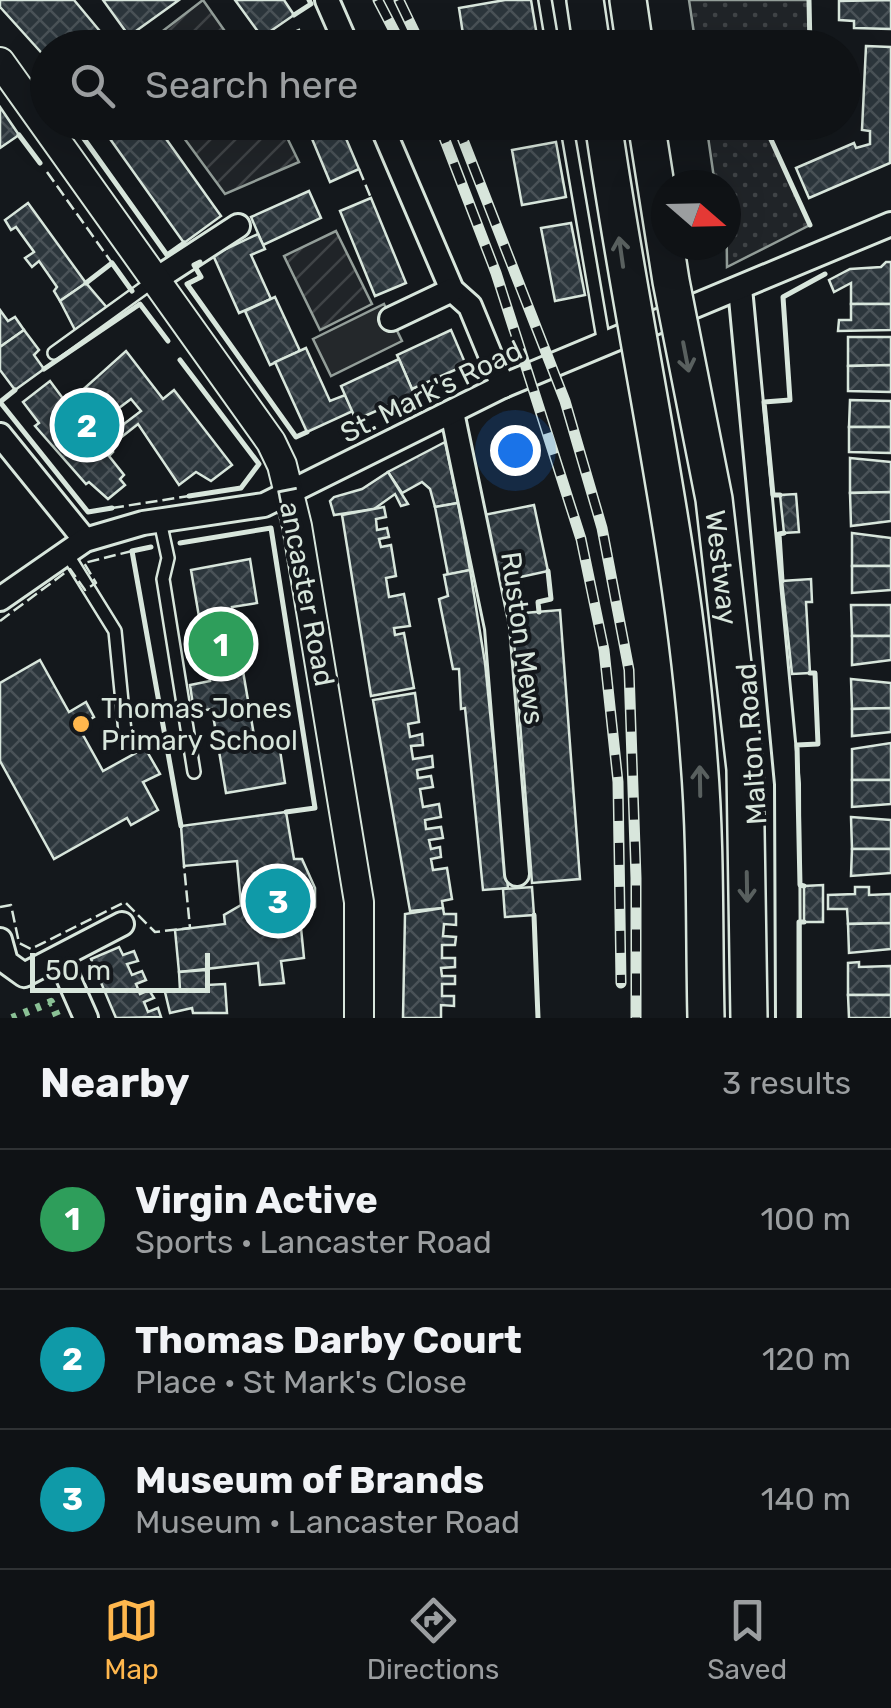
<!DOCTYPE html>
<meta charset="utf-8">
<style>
body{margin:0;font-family:Rubik,sans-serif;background:#181b1e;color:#f1f3f6}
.compass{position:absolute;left:651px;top:170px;width:90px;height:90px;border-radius:50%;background:#0f1215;box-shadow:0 10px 40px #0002;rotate:110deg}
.scale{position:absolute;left:30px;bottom:25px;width:180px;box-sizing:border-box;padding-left:10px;border:5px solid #d8e6dc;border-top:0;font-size:28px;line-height:35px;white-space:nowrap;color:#d8e6dc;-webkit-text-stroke:8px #14181c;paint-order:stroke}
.you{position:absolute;left:515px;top:450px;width:35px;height:35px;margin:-25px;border:8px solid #fff;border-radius:50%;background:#1a73e8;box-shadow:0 0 0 15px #1a73e833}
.badge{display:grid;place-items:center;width:65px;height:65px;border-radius:50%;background:#ffb74d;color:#fff;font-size:32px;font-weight:700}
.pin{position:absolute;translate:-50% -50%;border:5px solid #fff;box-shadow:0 2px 10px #0006}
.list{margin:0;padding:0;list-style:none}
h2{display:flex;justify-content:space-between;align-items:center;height:130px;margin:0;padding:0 40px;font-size:42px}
h2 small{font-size:32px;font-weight:400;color:#9b9ea0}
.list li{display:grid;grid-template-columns:65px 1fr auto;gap:30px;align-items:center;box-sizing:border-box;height:140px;padding:0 40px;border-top:2px solid #2f3234}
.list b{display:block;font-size:38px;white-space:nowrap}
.list p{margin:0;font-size:32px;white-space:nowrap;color:#9b9ea0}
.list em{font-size:32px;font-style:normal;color:#9b9ea0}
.icon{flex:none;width:55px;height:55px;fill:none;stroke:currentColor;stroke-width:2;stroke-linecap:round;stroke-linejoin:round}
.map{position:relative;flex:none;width:891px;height:1018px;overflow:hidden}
.search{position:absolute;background:#0f1215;box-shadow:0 10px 40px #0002;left:30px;right:30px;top:30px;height:110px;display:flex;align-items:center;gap:25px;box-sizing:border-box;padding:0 35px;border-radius:55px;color:#9b9ea0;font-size:38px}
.sheet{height:550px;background:#0f1215}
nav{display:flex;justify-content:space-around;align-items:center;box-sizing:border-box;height:140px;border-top:2px solid #2f3234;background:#0f1215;font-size:28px;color:#9b9ea0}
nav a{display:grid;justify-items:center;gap:5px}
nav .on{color:#ffb74d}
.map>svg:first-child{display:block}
.park{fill:url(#park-dots);stroke:#939e99;stroke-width:2.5}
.garden{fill:url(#garden-furrows);stroke:#939e99;stroke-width:2.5}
.parking{fill:#24282b;stroke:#939e99;stroke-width:2.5}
.building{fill:url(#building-cross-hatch);stroke:#d8e6dc;stroke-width:2.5;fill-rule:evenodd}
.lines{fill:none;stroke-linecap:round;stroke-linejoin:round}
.service-casing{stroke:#d8e6dc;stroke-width:16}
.minor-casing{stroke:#d8e6dc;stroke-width:28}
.tertiary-casing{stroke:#d8e6dc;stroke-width:32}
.trunk-casing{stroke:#d8e6dc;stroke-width:40}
.service{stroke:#14181c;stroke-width:11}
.minor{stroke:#14181c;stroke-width:22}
.tertiary{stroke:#14181c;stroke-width:28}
.trunk{stroke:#14181c;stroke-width:35}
.rail-casing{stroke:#d8e6dc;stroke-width:11}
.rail{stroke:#14181c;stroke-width:8;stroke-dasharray:22;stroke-linecap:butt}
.trunk-bridge-casing{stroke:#d8e6dc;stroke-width:40;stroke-linecap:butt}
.trunk-bridge{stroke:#14181c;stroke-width:35}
.hedge{stroke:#8ac095;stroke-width:8;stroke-dasharray:5 8;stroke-linecap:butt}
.fence{stroke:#d8e6dc;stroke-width:2.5;stroke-dasharray:12 5;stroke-linecap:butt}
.wall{stroke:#d8e6dc;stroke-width:5}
.oneway{stroke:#59605f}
.poi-dot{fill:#ffb74d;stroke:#14181c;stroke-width:4}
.labels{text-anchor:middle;stroke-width:8;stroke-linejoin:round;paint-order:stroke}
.street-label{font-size:28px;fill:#d8e6dc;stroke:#14181c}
.poi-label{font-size:28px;fill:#d8e6dc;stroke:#14181c;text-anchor:start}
</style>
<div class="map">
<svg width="891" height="1018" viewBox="0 0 891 1018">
<defs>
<pattern id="park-dots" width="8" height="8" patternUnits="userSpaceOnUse" patternTransform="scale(2.5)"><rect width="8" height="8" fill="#202428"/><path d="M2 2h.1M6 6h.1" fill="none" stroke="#404447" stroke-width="1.8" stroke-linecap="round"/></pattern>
<pattern id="garden-furrows" width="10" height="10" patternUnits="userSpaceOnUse" patternTransform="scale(2.5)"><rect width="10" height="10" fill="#202428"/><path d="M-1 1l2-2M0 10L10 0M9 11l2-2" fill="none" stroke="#404447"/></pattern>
<pattern id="building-cross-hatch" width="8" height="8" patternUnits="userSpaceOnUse" patternTransform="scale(2.5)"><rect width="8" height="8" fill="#2c363c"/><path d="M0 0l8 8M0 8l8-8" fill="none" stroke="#4a5358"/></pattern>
</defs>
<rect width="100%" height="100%" fill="#14181c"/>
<!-- park -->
<g class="park">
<path d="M689,0H809L810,47H696Z"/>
<path d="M706,123H763L810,225L727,267L726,185H715Z"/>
</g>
<!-- garden -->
<g class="garden">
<path d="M203,0L236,47H142Z"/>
<path d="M173,123H280L299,162L225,194Z"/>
<path d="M336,231L372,304L320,330L284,256Z"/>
</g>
<!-- parking -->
<path class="parking" d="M384,304L402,341L331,376L313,339Z"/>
<!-- building -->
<g class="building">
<path d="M0,0H74L99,30L76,48H48V60L0,7Z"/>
<path d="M103,0H179L129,36Z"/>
<path d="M235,0H284L294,15L262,37Z"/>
<path d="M505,0H531L537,36L465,47L459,8Z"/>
<path d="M891,0V29L854,28V21L839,20V1Z"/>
<path d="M299,30L306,48H272L270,43Z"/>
<path d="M866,46L891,47L890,163L809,198L796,168L854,143L856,148L870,144V131L862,130Z"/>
<path d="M0,107L19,135L0,148Z"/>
<path d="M98,122H154L221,216L184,243Z"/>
<path d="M305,122H339L359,169L330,182Z"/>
<path d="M556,142L566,197L522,205L512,150Z"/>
<path d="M309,191L321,218L263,245L251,217Z"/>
<path d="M371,198L406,283L375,296L340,211Z"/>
<path d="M28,203L86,283L60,301L54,291L57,287L39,261L32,267L25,258L34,252L16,227L11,230L5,220Z"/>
<path d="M571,223L585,295L555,301L541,228Z"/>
<path d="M258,234L265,249L251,255L271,299L239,313L213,255Z"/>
<path d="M886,262H891V304H851V283L834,292L829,280L850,269L881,267Z"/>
<path d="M86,283L109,310L76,332L60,301Z"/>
<path d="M275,297L300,351L270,365L245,311Z"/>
<path d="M851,304H891V330L838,331L839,320H851Z"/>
<path d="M0,310L8,321L15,317L24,330L0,347Z"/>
<path d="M24,330L39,350L34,355L44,369L15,390L0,370V347Z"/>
<path d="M451,330L466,365L412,389L397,355Z"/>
<path d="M848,337H891V365L848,366Z"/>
<path d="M306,348L330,401L345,395L353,411L307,432L275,362Z"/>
<path d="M126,351L163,399L174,390L232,465L211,481L196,472L179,485L138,424L109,447L113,452L109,456L124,475L120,479L125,485L108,499L89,482L86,484L35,426L39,423L23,402L50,381L67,404ZM131,399L141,411L124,424L115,411Z"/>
<path d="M399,359L414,394L356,420L341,386Z"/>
<path d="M891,365V392L848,391V366Z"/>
<path d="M850,400L891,401V427H849Z"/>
<path d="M849,427H891V453L849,452Z"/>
<path d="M445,442L458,503L435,507L430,489L422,482L402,493L388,472Z"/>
<path d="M850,458L891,462V492L850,493Z"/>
<path d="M388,472L408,504L401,506L395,494L374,509L334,515L330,501L334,497L362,489Z"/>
<path d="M891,492V521L851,526L850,493Z"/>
<path d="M796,494L799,532L784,533L780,495Z"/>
<path d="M458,503L470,570L448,575L435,507Z"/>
<path d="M534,505L548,571L498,582L484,515Z"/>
<path d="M384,507L386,517L376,519L377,530L387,528L389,537L379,539L381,547L391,545L396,576L386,578L389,597L404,594L410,626L394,628L395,635L404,633L414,688L371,696L342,515Z"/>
<path d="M852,533L891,538V566H852Z"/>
<path d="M250,559L257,603L232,607L255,741L278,737L285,783L226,793L212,709L194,712L190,685L210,681L191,570Z"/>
<path d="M852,566H891V590L852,593Z"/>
<path d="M470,570L485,663L508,888L483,890L465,708L461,709L459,669H453L439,599L448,596L444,575Z"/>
<path d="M811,579L812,602H806L810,673L792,674L782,581Z"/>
<path d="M851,605H891V636H852Z"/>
<path d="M560,610L580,879L532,883L512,614Z"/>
<path d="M852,636H891V660L852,665Z"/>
<path d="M40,660L69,712L86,702L94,717L78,726L103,771L145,748L160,774L143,782L158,810L131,825L127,818L54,859L0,761V683Z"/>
<path d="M851,679L891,683V708L852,709Z"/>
<path d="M415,693L419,722L408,724L410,737L422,734L423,745L411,746L413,759L432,756L433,767L417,770L418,778L431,776L433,787L420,789L423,807L439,804L441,817L425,820L426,829L441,827L443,838L429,840L431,849L440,847L441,857L431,859L433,870L447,868L452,899L442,901L443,908L410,911L373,700Z"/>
<path d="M891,708V732L852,736V709Z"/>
<path d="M891,743V780H852V749Z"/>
<path d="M852,780H891V804L852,807Z"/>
<path d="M286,812L294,859H302L315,888V907L308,920L300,918L304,958L281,961L284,983L260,985L258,963L179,972L175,930L225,924L224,915L241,905L237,861L184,866L181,826Z"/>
<path d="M851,817L891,820V849H852Z"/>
<path d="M852,849H891V873L851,876Z"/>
<path d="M823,885V922H804V886Z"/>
<path d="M532,887L534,915L505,917L503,889Z"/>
<path d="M855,887H869V895L891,894V923L848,924L847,909H828V895L855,894Z"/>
<path d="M443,908L444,914H456V925L444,924L443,936L456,937L455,945H442V958H455V967L441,968L442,976H455V984H442V996H454V1006L441,1005V1018H403L405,914Z"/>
<path d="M891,923V949L849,953L848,924Z"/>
<path d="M119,947L123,955L134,951L138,961L127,964L132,975L142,971L146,980L136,984L140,994L149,990L154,998L144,1002L148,1012L158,1008L161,1017L116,1018L91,959Z"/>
<path d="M859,962V967L891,966V995H848V963Z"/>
<path d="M206,970L207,985L225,984L227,1013H193L192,1008L170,1013L165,992L180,990L179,972Z"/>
<path d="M848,995H891V1018H849Z"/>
</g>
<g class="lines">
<!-- service casing -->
<g class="service-casing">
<g id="service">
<path d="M545,0L553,48"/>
<path d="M566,122L604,344"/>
<path d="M54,353L155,280"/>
<path d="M160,521L168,558L163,579L194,772"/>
<path d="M66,552L115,631L125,732"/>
</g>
</g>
<!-- minor casing -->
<g class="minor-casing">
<g id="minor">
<path d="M327,0L348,48"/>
<path d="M380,122L452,290L470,306L503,386"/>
<path d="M155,280L238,226"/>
<path d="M740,288L787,784L788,1018"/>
<path d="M391,319L452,290"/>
<path d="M452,412L497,628L517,874"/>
<path d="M0,435L85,540"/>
<path d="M0,599L85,540L143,523L264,505L503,386L891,224"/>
<path d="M0,940L6,962L24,975L122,924"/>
<path d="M60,959L86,1018"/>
</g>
</g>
<!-- tertiary casing -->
<g class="tertiary-casing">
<path id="tertiary" d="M0,62L271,442L282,465L297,526L359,902V1018"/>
</g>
<!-- trunk casing -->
<g class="trunk-casing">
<g id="trunk">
<path d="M585,0L592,48"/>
<path d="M628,0L635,48"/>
</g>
</g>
<!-- service -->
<use href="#service" class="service"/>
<!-- minor -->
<use href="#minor" class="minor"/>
<!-- tertiary -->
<use href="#tertiary" class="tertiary"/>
<!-- trunk -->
<use href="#trunk" class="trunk"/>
<!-- rail casing -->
<g class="rail-casing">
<g id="rail">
<path d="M378,0L403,48"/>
<path d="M399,0L422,48"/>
<path d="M438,122L496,273L581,539L604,650L618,782L621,983"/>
<path d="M456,122L565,401L602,528L629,670L636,878V1018"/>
</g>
</g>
<!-- rail -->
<use href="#rail" class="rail"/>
<!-- trunk-bridge casing -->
<g class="trunk-bridge-casing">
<g id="trunk-bridge">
<path d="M603,122C633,335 684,545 699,760C706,845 704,932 706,1018"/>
<path id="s1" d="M646,122L671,281L714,499L745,769L749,1018"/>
</g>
</g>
<!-- trunk-bridge -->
<use href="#trunk-bridge" class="trunk-bridge"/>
<!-- hedge -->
<path class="hedge" d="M12,1018L51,1002L58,1018"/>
<!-- fence -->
<g class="fence">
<path d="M359,169L371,198"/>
<path d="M47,172L112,263"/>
<path d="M112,508L189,496"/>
<path d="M0,621L70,569L85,590L96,583L84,563L132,551"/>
<path d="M0,907L11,905L19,943L31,949L125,902L155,932L190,928L184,866"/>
</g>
<!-- wall -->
<g class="wall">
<path d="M809,0L810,48"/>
<path d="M294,15L311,4L309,0"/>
<path d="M91,36L100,48"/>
<path d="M48,85V88"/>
<path d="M72,122L167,255L184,243"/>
<path d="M763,122L810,225"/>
<path d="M19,135L40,163"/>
<path d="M200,262L194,265L201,277L187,284L296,437L307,432"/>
<path d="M86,283L112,263L132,291"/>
<path d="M180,360L259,464L241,488L189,496"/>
<path d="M44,369L140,304L168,341"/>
<path d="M15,390L0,402L88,512L112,508"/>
<path d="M780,495H773L764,402L790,400L783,297L825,274"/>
<path d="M180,543L271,528L315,808L286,812"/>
<path d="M151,547L132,551L181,826"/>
<path d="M782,581L779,534L784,533"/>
<path d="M539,612L538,602L551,599L548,571"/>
<path d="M804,886L800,885L797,745L818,744L815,673H810"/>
<path d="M534,915L538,1018"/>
<path d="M799,1018V922H804"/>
</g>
</g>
<!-- one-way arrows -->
<defs><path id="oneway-shaft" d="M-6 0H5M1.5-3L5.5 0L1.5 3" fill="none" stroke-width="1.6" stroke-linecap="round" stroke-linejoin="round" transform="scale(2.5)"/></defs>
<g class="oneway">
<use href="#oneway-shaft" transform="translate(621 252) rotate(-98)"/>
<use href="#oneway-shaft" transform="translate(686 357) rotate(79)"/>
<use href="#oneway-shaft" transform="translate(700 781) rotate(-91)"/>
<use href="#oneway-shaft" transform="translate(747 887) rotate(89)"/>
</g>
<!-- markers -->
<circle class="poi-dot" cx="81" cy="724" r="10"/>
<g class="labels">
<!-- street labels -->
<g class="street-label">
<text transform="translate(431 391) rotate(-26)" y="10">St. Mark's Road</text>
<text dy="10" stroke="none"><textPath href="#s1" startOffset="452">Westway</textPath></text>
<text transform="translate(306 586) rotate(79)" y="10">Lancaster Road</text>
<text transform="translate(523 638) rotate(82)" y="10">Ruston Mews</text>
<text transform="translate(751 744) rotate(-94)" y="10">Malton Road</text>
</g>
<!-- poi labels -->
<g class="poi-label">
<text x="101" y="718">Thomas Jones<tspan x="101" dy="32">Primary School</tspan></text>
</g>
</g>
</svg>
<svg class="compass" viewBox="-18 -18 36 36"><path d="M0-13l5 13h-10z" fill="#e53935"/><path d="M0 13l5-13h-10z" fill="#9b9ea0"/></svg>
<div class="scale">50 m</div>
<div class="you"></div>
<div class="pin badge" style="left:221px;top:644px;background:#2e9e5b">1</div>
<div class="pin badge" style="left:87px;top:425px;background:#0f9aa8">2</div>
<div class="pin badge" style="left:278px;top:901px;background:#0f9aa8">3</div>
<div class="search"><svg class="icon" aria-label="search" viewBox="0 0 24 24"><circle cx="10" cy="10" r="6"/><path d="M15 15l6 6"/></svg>Search here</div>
</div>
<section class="sheet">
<h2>Nearby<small>3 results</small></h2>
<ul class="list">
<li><span class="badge" style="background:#2e9e5b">1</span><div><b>Virgin Active</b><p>Sports · Lancaster Road</p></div><em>100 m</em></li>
<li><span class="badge" style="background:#0f9aa8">2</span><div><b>Thomas Darby Court</b><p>Place · St Mark's Close</p></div><em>120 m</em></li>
<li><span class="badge" style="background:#0f9aa8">3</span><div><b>Museum of Brands</b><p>Museum · Lancaster Road</p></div><em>140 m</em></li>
</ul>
</section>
<nav>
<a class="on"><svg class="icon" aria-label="map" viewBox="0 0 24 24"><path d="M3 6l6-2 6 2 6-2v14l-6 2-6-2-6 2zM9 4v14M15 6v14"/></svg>Map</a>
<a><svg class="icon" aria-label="directions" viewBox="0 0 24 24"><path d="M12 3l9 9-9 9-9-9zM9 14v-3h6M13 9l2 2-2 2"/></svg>Directions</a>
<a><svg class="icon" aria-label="saved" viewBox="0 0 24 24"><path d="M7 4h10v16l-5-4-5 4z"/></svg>Saved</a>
</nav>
